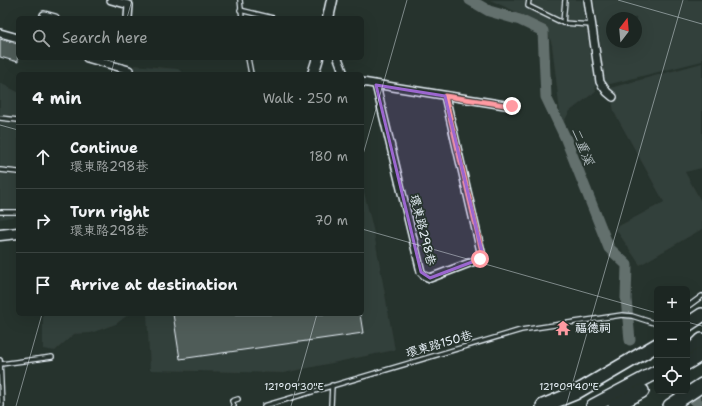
<!DOCTYPE html>
<meta charset="utf-8">
<style>
body{margin:0;font-family:"Shantell Sans","LXGW WenKai TC",sans-serif;background:#252e2a;color:#f1f3f6}
.controls{position:absolute;right:12px;bottom:12px;display:grid;overflow:hidden;border-radius:6px;box-shadow:0 4px 16px #0002}
.controls button{width:36px;height:36px;display:grid;place-items:center;padding:0;border:0;border-bottom:1px solid #3a4340;background:#1c2622;color:#f1f3f6;font:20px sans-serif}
.compass{position:absolute;left:606px;top:12px;width:36px;height:36px;border-radius:50%;background:#1c2622;box-shadow:0 4px 16px #0002;rotate:16deg}
.stop{position:absolute;width:12px;height:12px;margin:-9px;border:3px solid #ff9aa2;border-radius:50%;background:#fff}
.stop.end{background:#ff9aa2;border-color:#fff;box-shadow:0 1px 4px #0008}
.list{margin:0;padding:0;list-style:none}
h2{display:flex;justify-content:space-between;align-items:center;height:52px;margin:0;padding:0 16px;font-size:17px}
h2 small{font-size:13px;font-weight:400;color:#a0a5a5}
.list li{display:grid;grid-template-columns:26px 1fr auto;gap:12px;align-items:center;box-sizing:border-box;height:64px;padding:0 16px;border-top:1px solid #3a4340}
.list b{display:block;font-size:15px;white-space:nowrap}
.list p{margin:0;font-size:13px;white-space:nowrap;color:#a0a5a5}
.list em{font-size:13px;font-style:normal;color:#a0a5a5}
.icon{flex:none;width:22px;height:22px;fill:none;stroke:currentColor;stroke-width:2;stroke-linecap:round;stroke-linejoin:round}
.map{position:relative;flex:none;width:702px;height:406px;overflow:hidden}
.search{position:absolute;background:#1c2622;box-shadow:0 4px 16px #0002;left:16px;top:16px;width:348px;height:44px;display:flex;align-items:center;gap:10px;box-sizing:border-box;padding:0 14px;border-radius:6px;color:#a0a5a5;font-size:15px}
.panel{position:absolute;background:#1c2622;box-shadow:0 4px 16px #0002;left:16px;top:72px;width:348px;height:244px;border-radius:6px}
.map>svg:first-child{display:block}
.built{fill:#333f3a;fill-rule:evenodd}
.lines{fill:none;stroke-linecap:round;stroke-linejoin:round}
.river{stroke:#636f6d;stroke-width:11}
.building{fill:#505c59;stroke:#e8f1f8}
.lane-casing{stroke:#e8f1f8;stroke-width:6}
.street-casing{stroke:#e8f1f8;stroke-width:10}
.secondary-casing{stroke:#e8f1f8;stroke-width:13}
.highway-casing{stroke:#e8f1f8;stroke-width:16}
.lane{stroke:#26332d;stroke-width:3.5}
.street{stroke:#26332d;stroke-width:7}
.secondary{stroke:#26332d;stroke-width:10}
.highway{stroke:#26332d;stroke-width:13}
.route{stroke:#ff9aa2;stroke-width:5}
.marked{fill:#9c67d0;fill-opacity:0.2;stroke:#9c67d0;stroke-width:3;stroke-linejoin:round}
.ticks{fill:none;stroke:#e8f1f8;stroke-width:1;stroke-opacity:0.45}
.labels{text-anchor:middle;stroke-width:3.5;stroke-linejoin:round;paint-order:stroke}
.street-label{font-size:12px;fill:#e8f1f8;stroke:#26332d}
.poi-label{font-size:12px;font-weight:bold;fill:#e8f1f8;stroke:#26332d;text-anchor:start}
.water-label{font-size:13px;font-style:italic;fill:#b3bdc0;stroke:#26332d}
.ticks-label{font-size:10px;text-anchor:middle;fill:#e8f1f8;stroke:#26332d;stroke-width:3.5;stroke-linejoin:round;paint-order:stroke}
</style>
<div class="map">
<svg width="702" height="406" viewBox="0 0 702 406">
<rect width="100%" height="100%" fill="#26332d"/>
<filter id="ink" filterUnits="userSpaceOnUse"><feTurbulence type="fractalNoise" baseFrequency=".025" numOctaves="2"/><feDisplacementMap in="SourceGraphic" scale="8" xChannelSelector="R" yChannelSelector="G"/><feConvolveMatrix kernelMatrix="1 2 1 2 8 2 1 2 1" color-interpolation-filters="sRGB"/></filter>
<g filter="url(#ink)">
<!-- built -->
<g class="built">
<path d="M490,0H582L596,91L569,112L564,122L560,113L552,45L546,26Z"/>
<path d="M594,0H702V61L606,85ZM612,18H636V42H612Z"/>
<path d="M702,63V168L685,172L702,203V229L640,265L615,228L664,202L614,112L610,88Z"/>
<path d="M134,65L178,69L184,74H134Z"/>
<path d="M0,83L18,92V216L0,219Z"/>
<path d="M362,184L374,233L395,350L284,373L150,370L147,314H362Z"/>
<path d="M43,314H129L116,324L91,333L74,334L55,351L43,349Z"/>
</g>
<g class="lines">
<!-- river -->
<g class="river">
<path d="M470,0L489,11L520,20L543,31L546,97L565,137L609,248L627,265L626,299L630,340"/>
<path d="M694,399L701,406"/>
</g>
</g>
<!-- building -->
<g class="building">
<path d="M0,39L18,44V62L0,57Z"/>
<path d="M173,314H360L363,333L180,359Z"/>
</g>
<g class="lines">
<!-- lane casing -->
<g class="lane-casing">
<g id="lane">
<path d="M240,0L242,18"/>
<path d="M529,0L528,6L563,23L592,25"/>
<path d="M240,10L273,18"/>
<path d="M563,23L565,0"/>
<path d="M248,58L251,74"/>
<path d="M0,118L18,120"/>
<path d="M0,170L18,172"/>
<path d="M0,212H18"/>
<path d="M687,307L702,296"/>
<path d="M0,360L2,406"/>
<path d="M1,364L52,357"/>
<path d="M234,406L232,401L238,399"/>
<path d="M264,406L521,330L622,315L632,316L657,324"/>
<path d="M331,406L332,385"/>
</g>
</g>
<!-- street casing -->
<g class="street-casing">
<g id="street">
<path d="M111,0L129,5L128,18"/>
<path d="M588,0L600,82L607,92L613,97"/>
<path d="M44,15L55,18"/>
<path d="M0,33L18,38"/>
<path d="M87,58L129,70"/>
<path d="M338,58L344,74"/>
<path d="M362,82L511,106"/>
<path d="M376,85L421,272L425,276L430,278L480,259L482,256L445,96"/>
</g>
</g>
<!-- secondary casing -->
<g class="secondary-casing">
<g id="secondary">
<path d="M328,18L332,0"/>
<path d="M313,74L318,58"/>
<path d="M0,235L18,233"/>
</g>
</g>
<!-- highway casing -->
<g class="highway-casing">
<g id="highway">
<path d="M687,325L702,315"/>
<path d="M689,353L702,340"/>
<path d="M687,363L702,354"/>
<path d="M543,406L575,393L657,345"/>
<path d="M593,406L657,372"/>
<path d="M615,406L642,391"/>
<path d="M670,406L702,385"/>
</g>
</g>
<!-- lane -->
<use href="#lane" class="lane"/>
<!-- street -->
<use href="#street" class="street"/>
<!-- secondary -->
<use href="#secondary" class="secondary"/>
<!-- highway -->
<use href="#highway" class="highway"/>
</g>
</g>
<g class="lines" filter="url(#ink)">
<!-- route -->
<path class="route" d="M480,259L482,252L445,96L512,106"/>
</g>
<!-- marked area -->
<path class="marked" d="M376,85L445,96L482,252L480,259L430,278L421,272Z"/>
<!-- ticks -->
<path class="ticks" d="M618,0L702,24M127,18L132,0M111,74L115,58M0,125L18,130M362,158L407,0M362,229L657,313M687,322L702,326M16,406L42,314M291,406L317,314M566,406L683,0"/>
<!-- icons -->
<defs>
<g id="temple-bare" transform="scale(1.2)"><path d="M0-6L5-2H3V0L6.5 2.5H4V6H1.5V3h-3V6H-4V2.5H-6.5L-3 0V-2H-5Z" fill="#ff9aa2" stroke="#26332d" stroke-width="2.5" paint-order="stroke"/></g>
</defs>
<g fill-rule="evenodd">
<use href="#temple-bare" x="563" y="328"/>
</g>
<g class="labels">
<!-- street labels -->
<g class="street-label">
<text transform="translate(423 230) rotate(76)" y="4">環東路298巷</text>
<text transform="translate(439 344) rotate(-16)" y="4">環東路150巷</text>
</g>
<!-- poi labels -->
<g class="poi-label">
<text x="575" y="332">福德祠</text>
</g>
<!-- water labels -->
<g class="water-label">
<text transform="translate(583 146) rotate(68)" y="5">二重溪</text>
</g>
</g>
<g class="ticks-label">
<text x="294" y="390">121°09'30"E</text>
<text x="569" y="390">121°09'40"E</text>
</g>
</svg>
<div class="controls">
<button>+</button>
<button>−</button>
<button><svg class="icon" aria-label="locate" viewBox="0 0 24 24"><circle cx="12" cy="12" r="6"/><path d="M12 2v4M12 18v4M2 12h4M18 12h4"/></svg></button>
</div>
<svg class="compass" viewBox="-18 -18 36 36"><path d="M0-13l5 13h-10z" fill="#e53935"/><path d="M0 13l5-13h-10z" fill="#a0a5a5"/></svg>
<div class="stop" style="left:480px;top:259px"></div>
<div class="stop end" style="left:512px;top:106px"></div>
<div class="search"><svg class="icon" aria-label="search" viewBox="0 0 24 24"><circle cx="10" cy="10" r="6"/><path d="M15 15l6 6"/></svg>Search here</div>
<section class="panel">
<h2>4 min<small>Walk · 250 m</small></h2>
<ul class="list">
<li><svg class="icon" aria-label="ahead" viewBox="0 0 24 24"><path d="M12 20V5M6 11l6-6 6 6"/></svg><div><b>Continue</b><p>環東路298巷</p></div><em>180 m</em></li>
<li><svg class="icon" aria-label="right" viewBox="0 0 24 24"><path d="M7 20v-9h11M14 6l5 5-5 5"/></svg><div><b>Turn right</b><p>環東路298巷</p></div><em>70 m</em></li>
<li><svg class="icon" aria-label="arrive" viewBox="0 0 24 24"><path d="M6 21V4h12l-3 4 3 4H6"/></svg><div><b>Arrive at destination</b></div></li>
</ul>
</section>
</div>
